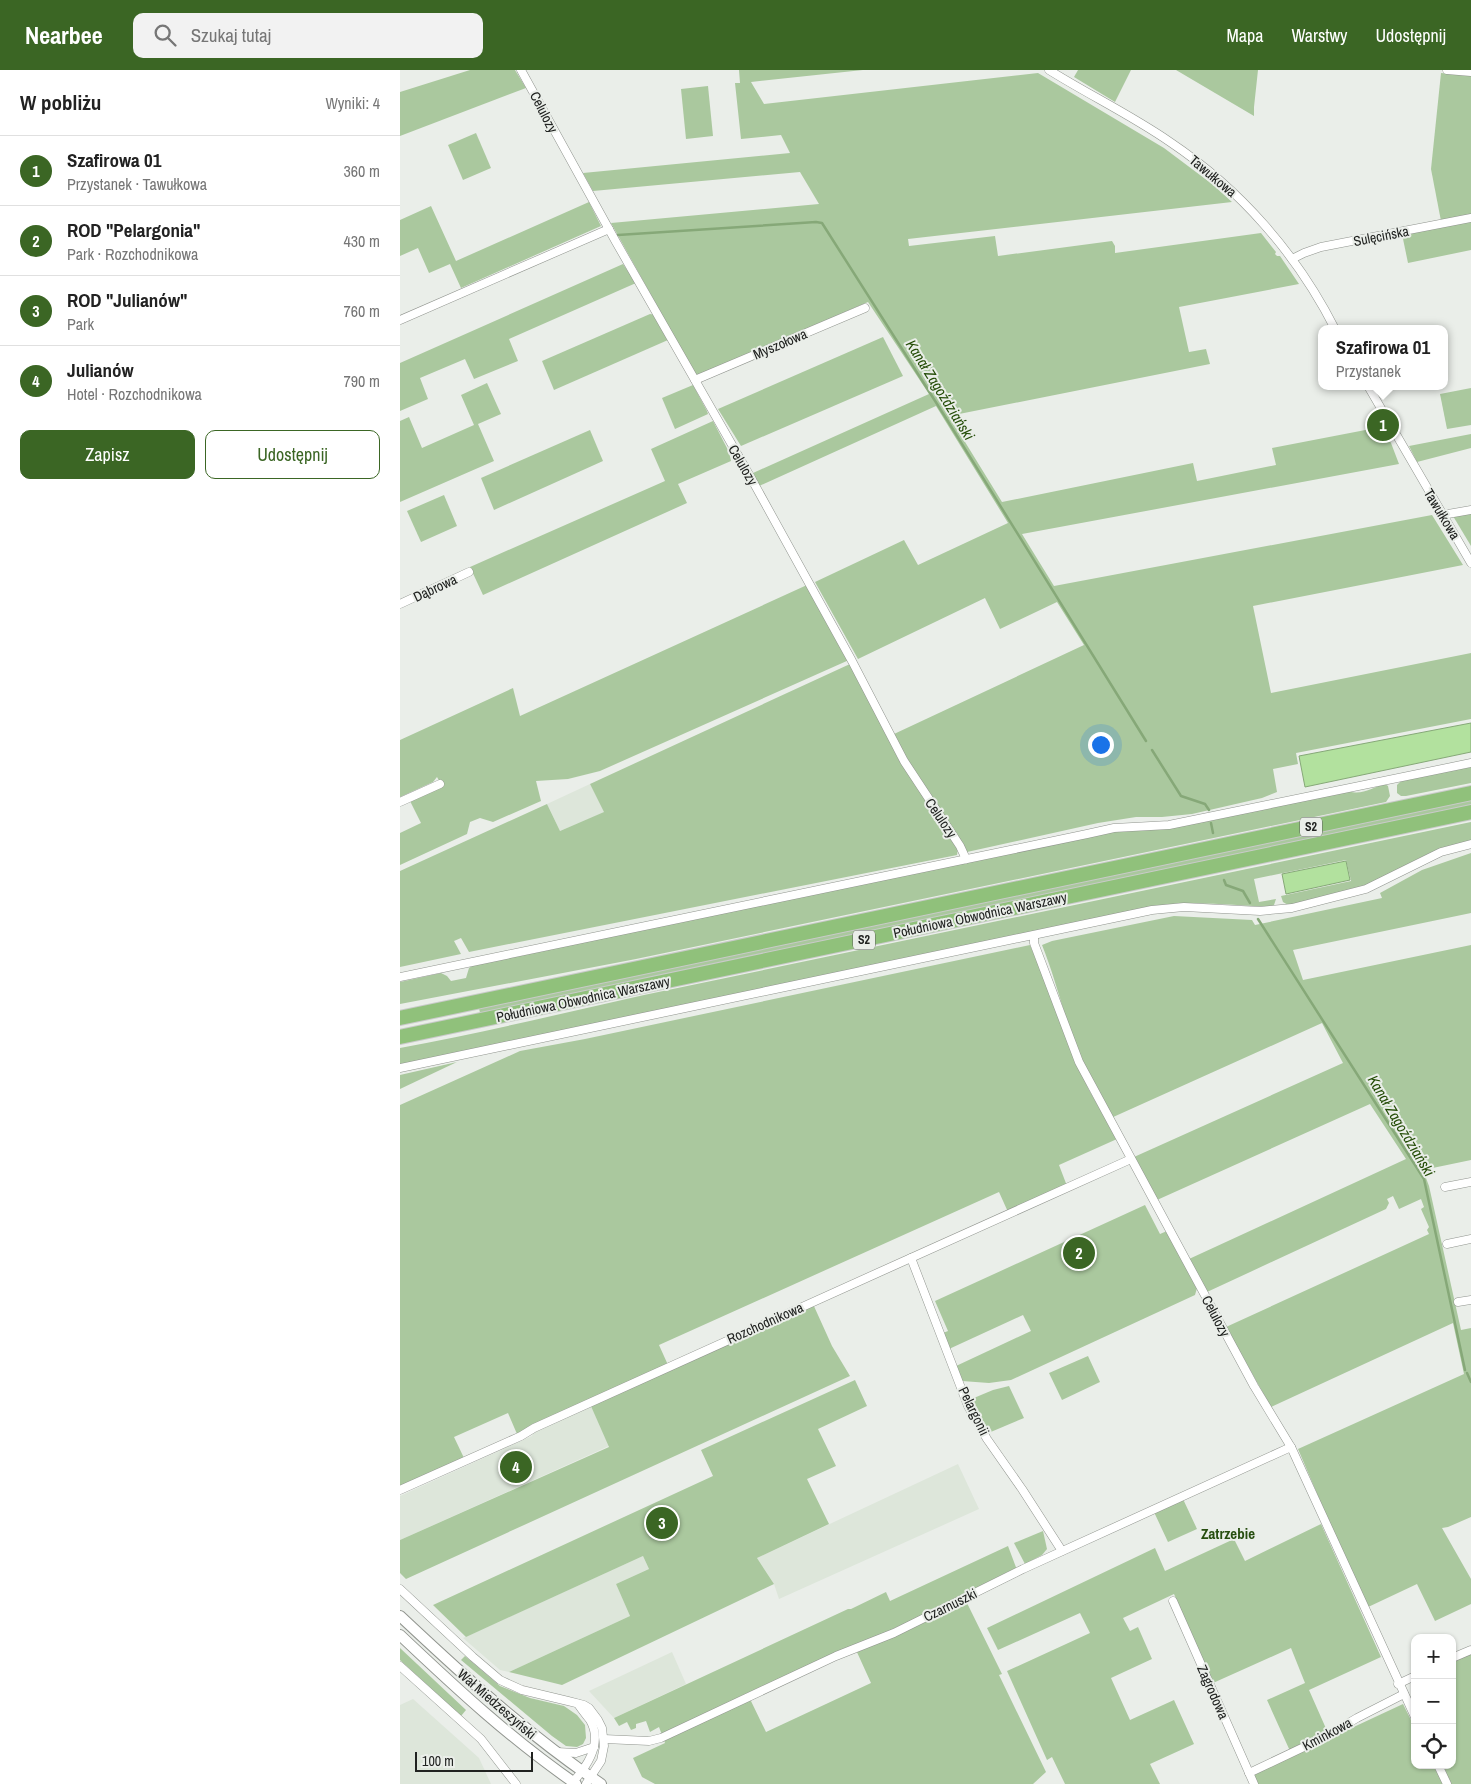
<!DOCTYPE html>
<html lang="pl">
<meta charset="utf-8">
<style>
body{margin:0;font-family:"Archivo Narrow",sans-serif;background:#f2f2f2;color:#222}
.controls{position:absolute;right:15px;bottom:15px;display:grid;overflow:hidden;border-radius:10px;box-shadow:0 1px 4px #0004}
.controls button{width:45px;height:45px;display:grid;place-items:center;padding:0;border:0;border-bottom:1px solid #e0e0e0;background:#fff;color:#222;font:25px sans-serif}
.scale{position:absolute;left:15px;bottom:12px;width:118px;box-sizing:border-box;padding-left:5px;border:2px solid #202220;border-top:0;font-size:14px;line-height:18px;white-space:nowrap;color:#202220;-webkit-text-stroke:4px #eaeee9;paint-order:stroke}
.you{position:absolute;left:700px;top:674px;width:18px;height:18px;margin:-12px;border:4px solid #fff;border-radius:50%;background:#1a73e8;box-shadow:0 0 0 8px #1a73e833}
.badge{display:grid;place-items:center;width:32px;height:32px;border-radius:50%;background:#3b6624;color:#fff;font-size:16px;font-weight:700}
.pin{position:absolute;translate:-50% -50%;border:2px solid #fff;box-shadow:0 1px 5px #0006}
.popup{position:absolute;left:918px;top:255px;width:130px;height:65px;box-sizing:border-box;display:grid;place-content:center;border-radius:10px;background:#fff;filter:drop-shadow(0 1px 4px #0005);font-size:16px;white-space:nowrap;color:#767676}
.popup b{font-size:19px;color:#222}
.popup::after{content:'';position:absolute;left:50%;top:100%;margin-left:-10px;border:10px solid transparent;border-top-color:#fff}
.list{margin:0;padding:0;list-style:none}
h2{display:flex;justify-content:space-between;align-items:center;height:65px;margin:0;padding:0 20px;font-size:21px}
h2 small{font-size:16px;font-weight:400;color:#767676}
.list li{display:grid;grid-template-columns:32px 1fr auto;gap:15px;align-items:center;box-sizing:border-box;height:70px;padding:0 20px;border-top:1px solid #e0e0e0}
.list b{display:block;font-size:19px;white-space:nowrap}
.list p{margin:0;font-size:16px;white-space:nowrap;color:#767676}
.list em{font-size:16px;font-style:normal;color:#767676}
.actions{display:flex;gap:10px;padding:15px 20px}
.actions a{flex:1;padding:11px 0;border:1px solid #3b6624;border-radius:10px;text-align:center;font-size:18px;color:#3b6624}
.actions .main{background:#3b6624;color:#fff}
.icon{flex:none;width:28px;height:28px;fill:none;stroke:currentColor;stroke-width:2;stroke-linecap:round;stroke-linejoin:round}
.map{position:relative;flex:none;width:1071px;height:1714px;overflow:hidden}
header{display:flex;align-items:center;gap:30px;box-sizing:border-box;height:70px;padding:0 25px;background:#3b6624;color:#fff}
header strong{font-size:24px}
nav{display:flex;gap:28px;margin-inline-start:auto;font-size:18px}
.search{width:350px;height:45px;background:#f2f2f2;display:flex;align-items:center;gap:12px;box-sizing:border-box;padding:0 18px;border-radius:10px;color:#767676;font-size:19px}
main{display:flex}
aside{flex:1;background:#fff}
.map>svg:first-child{display:block}
.built{fill:#dde6da}
.green{fill:#aac89e}
.water{fill:#b2e19e;stroke:#86a878}
.lines{fill:none;stroke-linecap:round;stroke-linejoin:round}
.stream{stroke:#86a878;stroke-width:2.5}
.minor-casing{stroke:#90948e;stroke-width:9}
.secondary-casing{stroke:#90948e;stroke-width:12}
.motorway-casing{stroke:#c9cac9;stroke-width:16}
.minor{stroke:#fff;stroke-width:8}
.secondary{stroke:#fff;stroke-width:10}
.motorway{stroke:#90c17b;stroke-width:14}
.labels{text-anchor:middle;stroke-width:4;stroke-linejoin:round;paint-order:stroke}
.shield{fill:#eaeee9;stroke:#5d5f5c;stroke-width:1}
.shield-label{font-size:12px;font-weight:bold;fill:#202220}
.street-label{font-size:14px;fill:#202220;stroke:#eaeee9}
.water-label{font-size:15px;font-style:italic;fill:#234c06;stroke:#eaeee9}
.neighbourhood-label{font-size:15px;font-weight:bold;fill:#274e10;stroke:#eaeee9}
</style>
<header>
<strong>Nearbee</strong>
<div class="search"><svg class="icon" aria-label="search" viewBox="0 0 24 24"><circle cx="10" cy="10" r="6"/><path d="M15 15l6 6"/></svg>Szukaj tutaj</div>
<nav><a>Mapa</a><a>Warstwy</a><a>Udostępnij</a></nav>
</header>
<main>
<aside>
<h2>W pobliżu<small>Wyniki: 4</small></h2>
<ul class="list">
<li><span class="badge">1</span><div><b>Szafirowa 01</b><p>Przystanek · Tawułkowa</p></div><em>360 m</em></li>
<li><span class="badge">2</span><div><b>ROD &quot;Pelargonia&quot;</b><p>Park · Rozchodnikowa</p></div><em>430 m</em></li>
<li><span class="badge">3</span><div><b>ROD &quot;Julianów&quot;</b><p>Park</p></div><em>760 m</em></li>
<li><span class="badge">4</span><div><b>Julianów</b><p>Hotel · Rozchodnikowa</p></div><em>790 m</em></li>
</ul>
<div class="actions"><a class="main">Zapisz</a><a>Udostępnij</a></div>
</aside>
<div class="map">
<svg width="1071" height="1714" viewBox="0 0 1071 1714">
<rect width="100%" height="100%" fill="#eaeee9"/>
<!-- built -->
<g class="built">
<path d="M190,714L205,742L160,761L147,734Z"/>
<path d="M190,1334L209,1376L0,1470V1426L132,1366L134,1360Z"/>
<path d="M558,1394L579,1439L379,1529L374,1514L357,1488Z"/>
<path d="M243,1486L249,1499L216,1514L230,1546L109,1602L100,1600L63,1568Z"/>
<path d="M272,1582L286,1614L214,1648L189,1621Z"/>
<path d="M13,1629L79,1688L91,1714H0V1635Z"/>
</g>
<!-- green -->
<g class="green">
<path d="M70,0H115L126,18L0,66V22Z"/>
<path d="M339,0H463L351,12L364,34L638,3L764,78L812,114L832,132L508,169L509,176L595,166L598,186L712,171L715,176V183L861,163L876,182L875,184L877,186H880L899,214L779,237L789,282L806,279L810,294L549,346L602,432L793,393L797,411L876,395L872,378L981,357L991,373L999,394L622,464L654,516L1032,445L1063,495L853,536L871,623L1071,583V649L896,683L898,694L873,699L877,722L862,728L792,744L762,747H736L698,753L567,782L499,679L494,664L684,575L657,532L600,559L585,528L458,589L415,512L504,470L518,495L608,453L536,336L359,416L353,403L529,324L468,232L300,305L295,304L211,153L419,134L400,102L193,121L183,103L390,83L381,65L341,69L335,13H340Z"/>
<path d="M678,0H731L715,32L674,7Z"/>
<path d="M776,0H858L854,37V46Z"/>
<path d="M1041,3L1071,6V145L1041,151L1031,99Z"/>
<path d="M308,16L313,66L286,69L281,19Z"/>
<path d="M76,63L91,98L63,110L48,75Z"/>
<path d="M189,132L201,156L61,218L50,194L29,203L18,178L0,186V150L31,136L56,191Z"/>
<path d="M1071,151V180L1008,193L1002,164Z"/>
<path d="M223,194L236,213L109,269L118,291L74,309L65,289L20,308L28,329L0,341V293Z"/>
<path d="M250,244L256,245L268,270L154,320L142,291Z"/>
<path d="M483,267L503,306L341,376L318,339Z"/>
<path d="M87,313L101,344L78,354L94,391L0,432V351L9,347L22,378L74,355L61,325Z"/>
<path d="M293,315L307,341L308,344L275,359L262,328Z"/>
<path d="M1071,318V355L1047,359L1040,324Z"/>
<path d="M313,351L329,382L331,391L278,414L287,433L83,525L70,497L265,411L251,379Z"/>
<path d="M190,360L203,391L94,440L81,408Z"/>
<path d="M1071,364V378L1017,392L1009,376Z"/>
<path d="M44,425L57,456L21,472L7,441Z"/>
<path d="M1071,442V476L1053,446Z"/>
<path d="M407,515L449,590L200,701L168,709L136,711L141,731L93,752L80,748L70,752L67,764L0,795V763L21,753L10,731L42,716L37,707L33,712L0,727V670L113,618L120,646Z"/>
<path d="M450,594L499,690L558,778L557,785L69,882L61,868L54,871L61,884L0,897V801L147,734L160,761L204,742L190,714Z"/>
<path d="M1071,697V713L1006,726H1001L997,723V715L1001,711Z"/>
<path d="M985,714L988,716L990,726L986,732L981,733L236,889L0,934V912L41,903L47,906L51,911L66,908L69,898L72,896L714,761L788,755L949,721C961,726 973,717 985,714Z"/>
<path d="M1071,730V735L80,943L79,938Z"/>
<path d="M1071,752V771L1029,784L973,813L942,823L888,835L883,832L881,826L951,811L946,790L854,809L859,832L876,829L874,835L872,837C834,836 795,830 757,836L0,995V978C82,963 163,943 244,925Z"/>
<path d="M1071,783V843L893,880L903,910L1071,875V1090L1023,1100L1029,1116L1061,1260L1071,1258V1447L1048,1457L1042,1458L1071,1509V1534L1035,1551L1017,1514L966,1538L898,1379L1064,1304L1053,1253L871,1337L826,1257L1029,1164L1027,1160L1029,1157L1021,1139L1024,1137L1021,1129L999,1139L993,1126L987,1129L989,1133L986,1139L807,1222L789,1189L1006,1089L970,1034L757,1130L734,1087L943,993L922,953L711,1048C698,1024 684,1000 675,974C663,942 655,907 642,875L652,871L774,846L852,850L855,855L982,828L980,823L1022,800Z"/>
<path d="M630,875L655,933L678,996L689,1020L717,1069L659,1095L667,1116L608,1142L599,1122L259,1275L268,1295L117,1364L108,1343L54,1367L64,1388L0,1417V1035L120,981L185,969Z"/>
<path d="M57,992L0,1019V1005Z"/>
<path d="M745,1135L760,1164L767,1161L797,1218L795,1225L611,1310L589,1313L562,1311L556,1296L631,1261L623,1245L549,1279L543,1263L548,1261L535,1231Z"/>
<path d="M413,1234L432,1276L450,1306L6,1509L0,1503V1470L209,1377L190,1334Z"/>
<path d="M688,1286L700,1312L662,1330L649,1303Z"/>
<path d="M455,1310L467,1336L418,1359L436,1396L407,1409L429,1454L357,1488L374,1514L162,1615L109,1602L230,1546L216,1514L249,1499L243,1486L66,1567L33,1535L313,1406L301,1380Z"/>
<path d="M609,1316L624,1348L586,1364L569,1330L593,1320Z"/>
<path d="M783,1429L797,1459L768,1472L754,1442Z"/>
<path d="M921,1454L981,1587L909,1620L928,1663L890,1681L867,1630L905,1613L891,1578L813,1613L774,1524L723,1548L730,1561L738,1557L752,1589L711,1608L730,1650L774,1630L794,1674L750,1694L760,1714H665L652,1687L647,1690L607,1601L690,1563L680,1543L598,1580L587,1558L755,1478L765,1501L834,1469L845,1491Z"/>
<path d="M643,1461L647,1479L642,1485L625,1494L614,1473Z"/>
<path d="M608,1476L617,1500L560,1528L262,1665L259,1657L250,1662L246,1651L236,1654V1658L231,1660L227,1652L219,1656L214,1648L448,1539H451L486,1522L490,1531Z"/>
<path d="M566,1531L602,1604L599,1605L646,1702L633,1714H255L242,1707L233,1688L265,1673L264,1670L350,1629L366,1662L471,1613L456,1580L502,1563Z"/>
<path d="M0,1578L66,1640L61,1646L0,1590Z"/>
<path d="M1071,1583V1714H1051L1043,1695H1052V1592Z"/>
<path d="M65,1586L100,1616L130,1628L164,1636L177,1645L185,1655L186,1668L183,1674L177,1677L166,1676L152,1666L61,1590Z"/>
<path d="M1003,1634L1015,1658V1695H1033L1043,1714H857L853,1704Z"/>
</g>
<!-- water -->
<g class="water">
<path d="M1071,653V682L905,717L899,686Z"/>
<path d="M946,791L950,810L886,824L882,804Z"/>
</g>
<g class="lines">
<!-- stream -->
<g class="stream">
<path d="M218,165L416,152L422,153L544,345L746,671"/>
<path d="M752,680L781,726L805,734L809,740"/>
<path d="M811,753L813,763"/>
<path d="M824,810L826,815L843,821L850,833"/>
<path d="M858,849L1024,1109L1065,1300"/>
<path d="M1067,1303L1071,1312"/>
</g>
<!-- minor casing -->
<g class="minor-casing">
<g id="minor">
<path d="M121,0L216,172L351,408L452,591L504,691L560,776L566,789"/>
<path d="M649,0C689,25 731,45 770,72C840,119 897,184 935,259"/>
<path d="M1047,0L1071,2"/>
<path d="M892,189L904,183L921,177L1071,148"/>
<path d="M0,250L209,159"/>
<path d="M295,310L465,238"/>
<path d="M968,316L1071,493"/>
<path d="M1042,445L1071,440"/>
<path d="M0,534L69,502"/>
<path d="M0,732L40,714"/>
<path d="M634,866V873L679,992L854,1316L891,1377L1015,1647"/>
<path d="M0,907L687,764L714,758L769,755L1071,693"/>
<path d="M0,998L752,840L784,837L860,841L892,838L966,819L1041,782L1071,774"/>
<path d="M1045,1117L1071,1112"/>
<path d="M1047,1174L1071,1169"/>
<path d="M511,1188L568,1336L587,1369L622,1419L662,1481"/>
<path d="M1058,1232L1071,1230"/>
<path d="M0,1420L121,1366L134,1358C333,1267 532,1179 731,1089"/>
<path d="M0,1519L73,1587L100,1610L122,1620L168,1631L184,1635L189,1638L198,1650L202,1658L204,1676L201,1691L186,1714"/>
<path d="M773,1531L854,1714"/>
<path d="M1052,1588L1071,1580"/>
<path d="M0,1596L81,1669L116,1714"/>
<path d="M998,1614L1015,1606"/>
<path d="M204,1669L249,1671L261,1668L436,1586L494,1563L623,1499L891,1377"/>
<path d="M157,1682L176,1683L194,1677"/>
<path d="M1038,1695L1047,1714"/>
<path d="M849,1703L925,1667L957,1648L1004,1624"/>
<path d="M171,1714C186,1698 204,1674 190,1650C186,1645 182,1640 178,1634"/>
</g>
</g>
<!-- secondary casing -->
<g class="secondary-casing">
<g id="secondary">
<path d="M0,1546C64,1606 128,1665 201,1714"/>
<path d="M0,1565C56,1618 112,1670 176,1714"/>
</g>
</g>
<!-- motorway casing -->
<g class="motorway-casing">
<g id="motorway">
<path d="M0,948L1071,723"/>
<path d="M0,967L1071,742"/>
</g>
</g>
<!-- minor -->
<use href="#minor" class="minor"/>
<!-- secondary -->
<use href="#secondary" class="secondary"/>
<!-- motorway -->
<use href="#motorway" class="motorway"/>
</g>
<g class="labels">
<!-- shield labels -->
<g class="shield">
<rect x="900" y="747.5" width="22" height="19" rx="4"/>
<rect x="453" y="860.5" width="22" height="19" rx="4"/>
</g>
<g class="shield-label">
<text x="911" y="761">S2</text>
<text x="464" y="874">S2</text>
</g>
<!-- street labels -->
<g class="street-label">
<text transform="translate(144 42) rotate(63)" y="5">Celulozy</text>
<text transform="translate(813 106) rotate(40)" y="5">Tawułkowa</text>
<text transform="translate(981 166) rotate(-11)" y="5">Sulęcińska</text>
<text transform="translate(380 274) rotate(-23)" y="5">Myszołowa</text>
<text transform="translate(343 395) rotate(60)" y="5">Celulozy</text>
<text transform="translate(1042 444) rotate(59)" y="5">Tawułkowa</text>
<text transform="translate(35 518) rotate(-25)" y="5">Dąbrowa</text>
<text transform="translate(541 748) rotate(56)" y="5">Celulozy</text>
<text transform="translate(580 845) rotate(-12)" y="5">Południowa Obwodnica Warszawy</text>
<text transform="translate(183 929) rotate(-12)" y="5">Południowa Obwodnica Warszawy</text>
<text transform="translate(816 1246) rotate(62)" y="5">Celulozy</text>
<text transform="translate(365 1253) rotate(-24)" y="5">Rozchodnikowa</text>
<text transform="translate(574 1341) rotate(64)" y="5">Pelargonii</text>
<text transform="translate(550 1535) rotate(-26)" y="5">Czarnuszki</text>
<text transform="translate(813 1622) rotate(66)" y="5">Zagrodowa</text>
<text transform="translate(97 1634) rotate(41)" y="5">Wał Miedzeszyński</text>
<text transform="translate(927 1664) rotate(-28)" y="5">Kminkowa</text>
</g>
<!-- water labels -->
<g class="water-label">
<text transform="translate(540 320) rotate(58)" y="5">Kanał Zagoździański</text>
<text transform="translate(1001 1056) rotate(59)" y="5">Kanał Zagoździański</text>
</g>
<!-- neighbourhood labels -->
<g class="neighbourhood-label">
<text x="828" y="1469">Zatrzebie</text>
</g>
</g>
</svg>
<div class="controls">
<button>+</button>
<button>−</button>
<button><svg class="icon" aria-label="locate" viewBox="0 0 24 24"><circle cx="12" cy="12" r="6"/><path d="M12 2v4M12 18v4M2 12h4M18 12h4"/></svg></button>
</div>
<div class="scale">100 m</div>
<div class="you"></div>
<div class="pin badge" style="left:983px;top:355px">1</div>
<div class="popup"><b>Szafirowa 01</b>Przystanek</div>
<div class="pin badge" style="left:679px;top:1183px">2</div>
<div class="pin badge" style="left:262px;top:1453px">3</div>
<div class="pin badge" style="left:116px;top:1397px">4</div>
</div>
</main>
